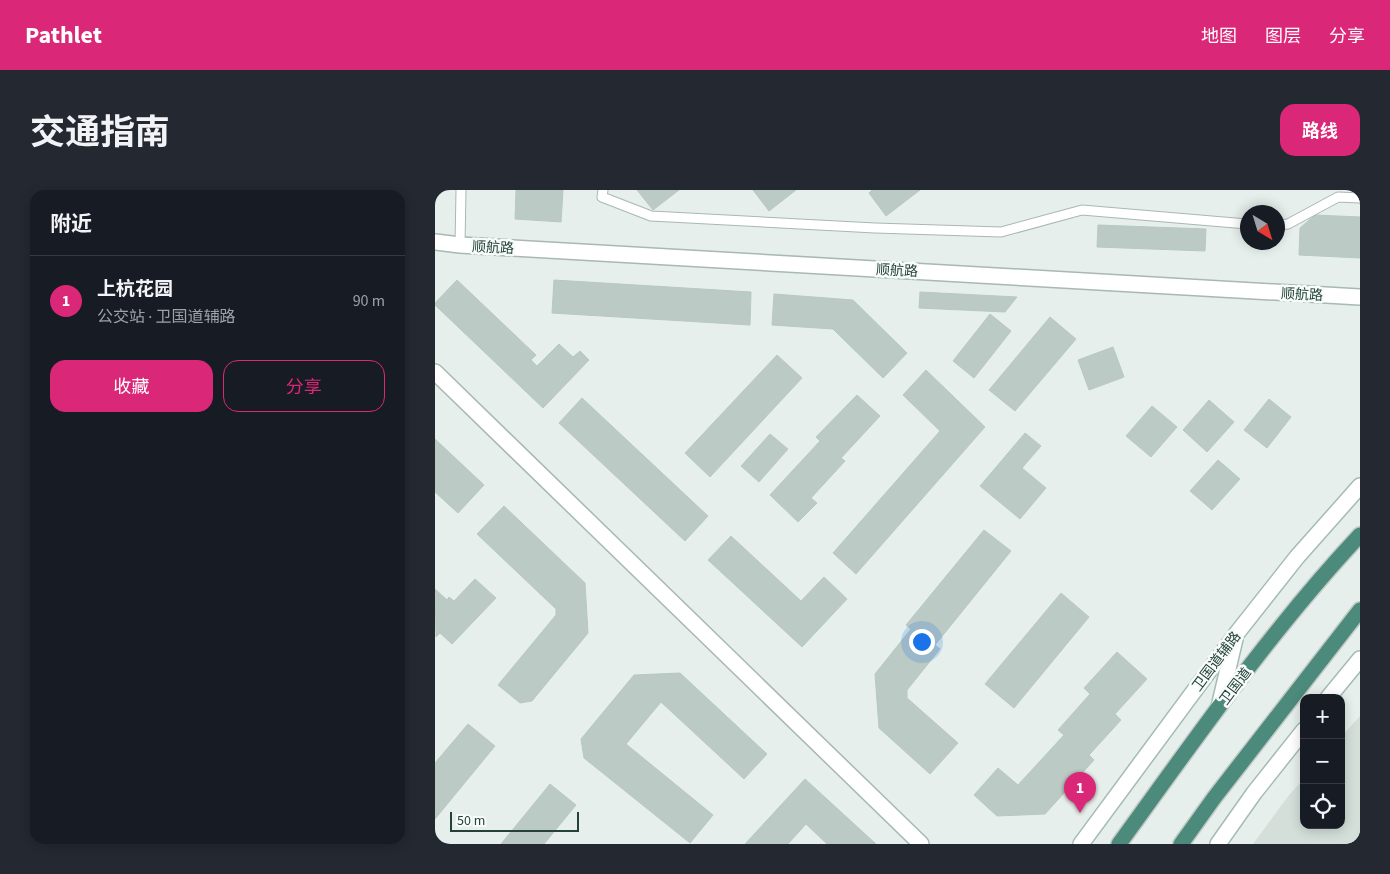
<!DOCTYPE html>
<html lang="zh">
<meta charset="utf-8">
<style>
body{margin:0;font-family:"Source Sans 3","Noto Sans SC",sans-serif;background:#242831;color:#f1f3f6}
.controls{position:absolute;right:15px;bottom:15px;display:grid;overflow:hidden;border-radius:10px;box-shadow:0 2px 12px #0003}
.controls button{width:45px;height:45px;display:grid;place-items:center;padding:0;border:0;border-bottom:1px solid #363941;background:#171b24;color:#f1f3f6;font:25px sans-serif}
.compass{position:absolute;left:805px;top:15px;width:45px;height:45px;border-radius:50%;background:#171b24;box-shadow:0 2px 12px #0003;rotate:142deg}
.scale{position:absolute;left:15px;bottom:12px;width:129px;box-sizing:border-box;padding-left:5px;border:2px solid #24423a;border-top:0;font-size:14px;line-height:18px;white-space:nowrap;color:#24423a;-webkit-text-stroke:4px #f7fbf9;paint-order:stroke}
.you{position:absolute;left:486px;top:451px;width:18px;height:18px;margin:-12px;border:4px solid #fff;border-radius:50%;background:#1a73e8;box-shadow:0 0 0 8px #1a73e833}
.badge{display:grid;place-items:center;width:32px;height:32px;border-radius:50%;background:#db2777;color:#fff;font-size:16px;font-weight:700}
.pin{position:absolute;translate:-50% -41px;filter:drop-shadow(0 1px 2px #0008)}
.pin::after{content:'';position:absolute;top:26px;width:18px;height:15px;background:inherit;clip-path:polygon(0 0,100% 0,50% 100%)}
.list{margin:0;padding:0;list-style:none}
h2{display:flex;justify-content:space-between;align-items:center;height:65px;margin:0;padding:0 20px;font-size:21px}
h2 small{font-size:16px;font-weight:400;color:#9ea1a6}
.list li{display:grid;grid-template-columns:32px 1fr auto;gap:15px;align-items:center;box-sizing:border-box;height:90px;padding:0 20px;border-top:1px solid #363941}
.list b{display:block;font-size:19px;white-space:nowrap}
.list p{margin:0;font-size:16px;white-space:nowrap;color:#9ea1a6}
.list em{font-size:16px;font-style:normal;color:#9ea1a6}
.actions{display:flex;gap:10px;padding:15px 20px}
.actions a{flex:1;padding:11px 0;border:1px solid #db2777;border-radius:15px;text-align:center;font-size:18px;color:#db2777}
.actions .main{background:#db2777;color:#fff}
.icon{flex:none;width:28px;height:28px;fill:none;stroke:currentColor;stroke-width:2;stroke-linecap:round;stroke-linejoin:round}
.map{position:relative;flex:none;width:925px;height:654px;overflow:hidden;border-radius:15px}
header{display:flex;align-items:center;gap:30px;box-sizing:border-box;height:70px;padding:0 25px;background:#db2777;color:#fff}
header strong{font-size:24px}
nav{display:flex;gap:28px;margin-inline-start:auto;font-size:18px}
.intro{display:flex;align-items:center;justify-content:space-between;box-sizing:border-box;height:120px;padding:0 30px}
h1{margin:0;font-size:35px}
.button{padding:12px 22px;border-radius:15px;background:#db2777;color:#fff;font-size:18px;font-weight:700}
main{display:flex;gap:30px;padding:0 30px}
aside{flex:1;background:#171b24;border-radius:15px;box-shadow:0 2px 12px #0003}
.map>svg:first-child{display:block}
.built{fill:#d4dfda}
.building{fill:#bbcac4;stroke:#b8c9c2}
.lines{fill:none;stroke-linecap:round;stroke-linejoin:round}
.service-casing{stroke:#a8b8b2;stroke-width:11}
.minor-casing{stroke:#a8b8b2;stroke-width:18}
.tertiary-casing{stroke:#a8b8b2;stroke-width:18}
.secondary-casing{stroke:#a4bbb3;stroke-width:18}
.trunk-casing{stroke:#c2cac8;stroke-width:18}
.service{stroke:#fff;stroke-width:9}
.minor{stroke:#fff;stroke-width:15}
.tertiary{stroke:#fff;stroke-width:15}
.secondary{stroke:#fff;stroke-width:15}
.trunk{stroke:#4c8a7c;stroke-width:15}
.labels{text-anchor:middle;stroke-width:5;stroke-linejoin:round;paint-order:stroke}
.street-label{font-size:14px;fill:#24423a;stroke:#f7fbf9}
</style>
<header>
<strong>Pathlet</strong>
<nav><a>地图</a><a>图层</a><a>分享</a></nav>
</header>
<div class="intro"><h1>交通指南</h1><a class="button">路线</a></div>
<main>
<aside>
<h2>附近<small></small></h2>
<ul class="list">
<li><span class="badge">1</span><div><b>上杭花园</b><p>公交站 · 卫国道辅路</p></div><em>90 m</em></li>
</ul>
<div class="actions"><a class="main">收藏</a><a>分享</a></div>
</aside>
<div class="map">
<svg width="925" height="654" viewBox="0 0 925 654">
<rect width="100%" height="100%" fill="#e6efeb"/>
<!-- built -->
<path class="built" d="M925,526V654H818L854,605L869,589V635H906V547Z"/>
<!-- building -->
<g class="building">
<path d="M81,0H128L126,32L80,29Z"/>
<path d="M202,0H244L218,20Z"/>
<path d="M318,0H361L334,21Z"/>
<path d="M437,0H485L451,26L434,3Z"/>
<path d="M880,25L925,27V68L864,65L865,38Z"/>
<path d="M663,35L771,39L770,61L662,57Z"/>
<path d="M22,90L101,165L96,170L102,176L124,154L138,167L145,161L154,170L108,218L0,115V113Z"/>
<path d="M119,90L316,102L315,135L117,123Z"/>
<path d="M485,102L582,107L570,122L484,118Z"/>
<path d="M339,104L418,110L472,163L448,188L398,139L337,135Z"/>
<path d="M555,124L576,141L539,188L518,171Z"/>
<path d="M615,127L641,149L580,221L554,200Z"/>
<path d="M678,157L689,187L654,200L643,170Z"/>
<path d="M342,165L367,188L275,287L250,263Z"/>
<path d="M491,180L550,237L421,384L398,363L505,241L468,205Z"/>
<path d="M422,205L445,226L406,268L410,271L376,308L382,313L363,332L335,305L385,251L381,247Z"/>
<path d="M147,208L273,326L250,351L124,233Z"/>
<path d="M834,209L856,227L832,258L809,240Z"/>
<path d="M774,210L799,232L772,262L748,240Z"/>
<path d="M717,216L742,237L716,267L691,246Z"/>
<path d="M590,243L606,256L587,278L611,298L585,329L545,296Z"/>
<path d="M335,244L353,259L324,292L306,276Z"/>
<path d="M0,249L49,295L23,323L0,302Z"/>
<path d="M783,270L805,289L777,320L755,301Z"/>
<path d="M69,316L150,393L153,443L97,511L85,513L63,495L121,425V419L42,344Z"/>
<path d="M549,340L576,361L500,455L505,459L472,500V508L523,553L495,584L444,538L440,484L476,439L471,435Z"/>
<path d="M296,346L366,411L389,387L412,409L367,457L273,370Z"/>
<path d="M40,389L61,408L17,454L5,443L1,447L0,399L12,410L14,407L19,411Z"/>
<path d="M626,403L654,427L579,518L550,494Z"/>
<path d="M682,462L712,489L680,524L686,530L654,565L659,570L610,624L562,626L539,605L563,578L583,595L629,545L623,540L655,504L649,498Z"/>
<path d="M245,483L332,564L309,589L226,512L191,554L278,625L255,653L149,568L146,549L199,485Z"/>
<path d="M33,534L60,556L0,629V573Z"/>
<path d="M370,589L441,654H392L371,634L353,654H310Z"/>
<path d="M115,594L141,615L109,654H66Z"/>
</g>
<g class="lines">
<!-- service casing -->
<g class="service-casing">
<g id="service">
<path d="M168,0L167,7L216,26L440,38L566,42L647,20L812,34"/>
<path d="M842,35L853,34L903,7L925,8"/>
<path d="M25,55L26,0"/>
</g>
</g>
<!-- minor casing -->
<g class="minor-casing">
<path id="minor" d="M0,182L486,654"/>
</g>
<!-- tertiary casing -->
<g class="tertiary-casing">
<path id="tertiary" d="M0,52L25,55L925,107"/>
</g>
<!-- secondary casing -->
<g class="secondary-casing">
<g id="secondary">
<path d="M893,508L925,469"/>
<path d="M784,517L800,449"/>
<path d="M646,654L802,443L862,367L925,296"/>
<path d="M783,654L819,603L869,540"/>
</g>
</g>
<!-- trunk casing -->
<g class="trunk-casing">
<g id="trunk">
<path d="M684,654C761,548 836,440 925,345"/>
<path d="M746,654L779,608L925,420"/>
</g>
</g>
<!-- service -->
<use href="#service" class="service"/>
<!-- minor -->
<use href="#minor" class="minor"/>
<!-- tertiary -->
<use href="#tertiary" class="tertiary"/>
<!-- secondary -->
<use href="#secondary" class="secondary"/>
<!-- trunk -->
<use href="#trunk" class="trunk"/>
</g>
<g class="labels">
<!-- street labels -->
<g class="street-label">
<text transform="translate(58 57) rotate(3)" y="5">顺航路</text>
<text transform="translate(462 80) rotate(3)" y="5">顺航路</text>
<text transform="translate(867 104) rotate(3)" y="5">顺航路</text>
<text transform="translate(781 471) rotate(-53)" y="5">卫国道辅路</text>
<text transform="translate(800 496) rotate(-53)" y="5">卫国道</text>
</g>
</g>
</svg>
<div class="controls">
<button>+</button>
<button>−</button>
<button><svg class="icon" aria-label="locate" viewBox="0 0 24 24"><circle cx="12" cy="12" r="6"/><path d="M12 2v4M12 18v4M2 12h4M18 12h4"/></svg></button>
</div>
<svg class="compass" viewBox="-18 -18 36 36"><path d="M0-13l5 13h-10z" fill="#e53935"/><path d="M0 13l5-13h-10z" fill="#9ea1a6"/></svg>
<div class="scale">50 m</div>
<div class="you"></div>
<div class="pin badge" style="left:645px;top:623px">1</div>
</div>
</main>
